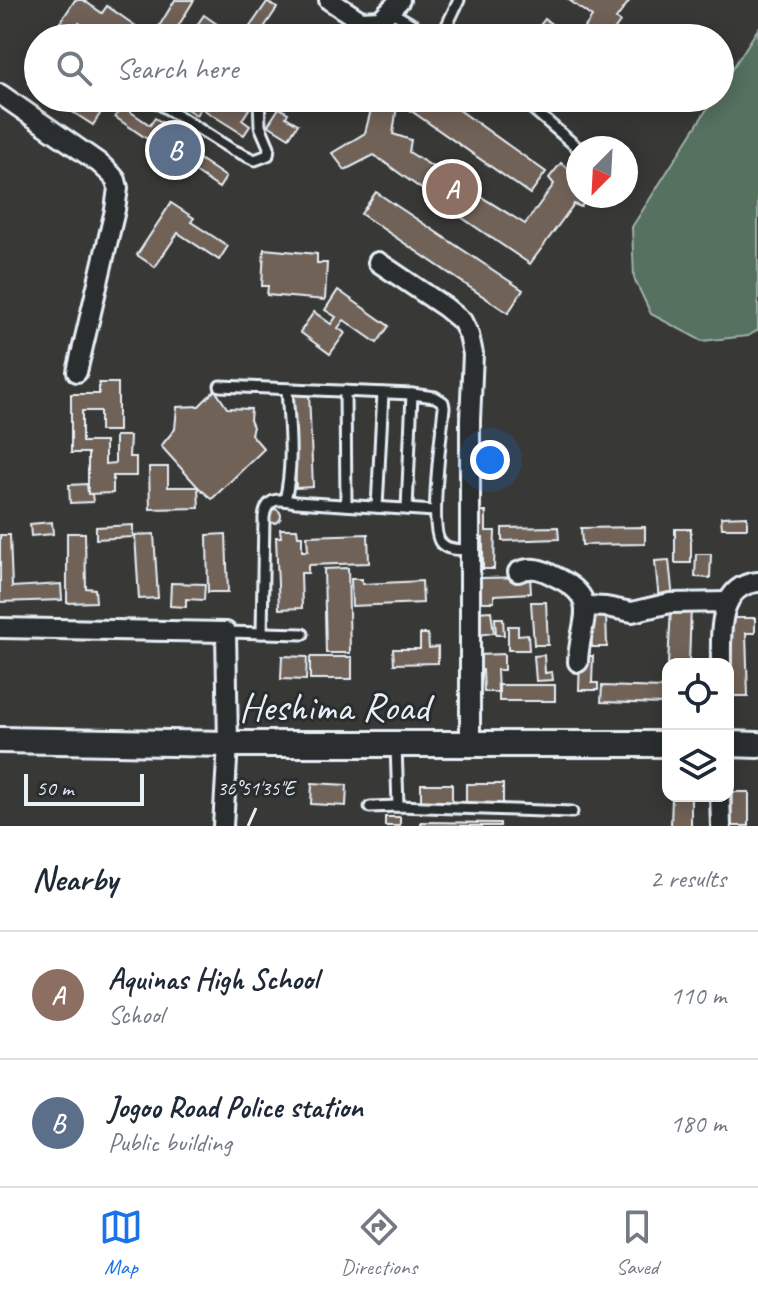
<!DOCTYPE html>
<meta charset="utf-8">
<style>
body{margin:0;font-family:Caveat,sans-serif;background:#f2f2f3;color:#1f2937}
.controls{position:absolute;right:24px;bottom:24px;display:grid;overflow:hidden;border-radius:16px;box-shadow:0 4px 20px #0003}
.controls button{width:72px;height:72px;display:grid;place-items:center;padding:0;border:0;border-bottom:2px solid #e0e1e3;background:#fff;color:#1f2937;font:40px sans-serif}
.compass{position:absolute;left:566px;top:136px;width:72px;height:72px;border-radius:50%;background:#fff;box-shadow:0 4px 20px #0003;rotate:204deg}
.scale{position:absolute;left:24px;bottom:20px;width:120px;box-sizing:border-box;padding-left:8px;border:4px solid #e8f1f8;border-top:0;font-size:22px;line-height:28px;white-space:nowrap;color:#e8f1f8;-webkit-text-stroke:6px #2a2d2e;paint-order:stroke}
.you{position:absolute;left:490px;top:460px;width:28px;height:28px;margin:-20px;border:6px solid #fff;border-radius:50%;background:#1a73e8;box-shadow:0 0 0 12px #1a73e833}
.badge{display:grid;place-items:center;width:52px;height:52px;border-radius:50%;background:#1a73e8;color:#fff;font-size:26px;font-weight:700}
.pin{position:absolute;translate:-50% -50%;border:4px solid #fff;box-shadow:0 2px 8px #0006}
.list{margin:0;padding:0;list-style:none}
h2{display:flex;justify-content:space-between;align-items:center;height:104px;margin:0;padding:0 32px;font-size:34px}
h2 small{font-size:26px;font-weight:400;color:#747a83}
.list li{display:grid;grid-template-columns:52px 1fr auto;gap:24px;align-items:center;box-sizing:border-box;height:128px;padding:0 32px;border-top:2px solid #e0e1e3}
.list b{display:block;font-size:30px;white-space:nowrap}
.list p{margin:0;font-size:26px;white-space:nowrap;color:#747a83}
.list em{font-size:26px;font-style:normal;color:#747a83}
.icon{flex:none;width:44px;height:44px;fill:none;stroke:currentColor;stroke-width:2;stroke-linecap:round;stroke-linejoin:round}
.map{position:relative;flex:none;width:758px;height:826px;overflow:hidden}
.search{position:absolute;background:#fff;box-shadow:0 4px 20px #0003;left:24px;right:24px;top:24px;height:88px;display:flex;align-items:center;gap:20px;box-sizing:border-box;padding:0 28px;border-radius:44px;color:#747a83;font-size:30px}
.sheet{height:360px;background:#fff}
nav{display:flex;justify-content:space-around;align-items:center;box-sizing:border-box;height:112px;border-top:2px solid #e0e1e3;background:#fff;font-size:22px;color:#747a83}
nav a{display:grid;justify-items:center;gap:4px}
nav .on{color:#1a73e8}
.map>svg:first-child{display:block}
.green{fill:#577160;stroke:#a0b1ac;stroke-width:2}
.building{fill:#716258;stroke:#e8f1f8;stroke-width:2}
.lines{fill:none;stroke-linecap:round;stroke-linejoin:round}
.lane-casing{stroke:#e8f1f8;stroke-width:15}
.street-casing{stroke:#e8f1f8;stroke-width:24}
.secondary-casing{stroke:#e8f1f8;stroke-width:30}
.lane{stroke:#2a2d2e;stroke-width:9}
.street{stroke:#2a2d2e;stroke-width:18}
.secondary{stroke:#2a2d2e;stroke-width:24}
.ticks{fill:none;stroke:#e8f1f8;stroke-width:3}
.labels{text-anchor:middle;stroke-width:6;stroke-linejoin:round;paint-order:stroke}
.street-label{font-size:40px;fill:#e8f1f8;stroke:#2a2d2e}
.ticks-label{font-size:20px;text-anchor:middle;fill:#e8f1f8;stroke:#2a2d2e;stroke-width:6;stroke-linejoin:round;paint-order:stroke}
</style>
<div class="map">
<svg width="758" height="826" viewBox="0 0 758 826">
<rect width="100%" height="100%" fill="#383836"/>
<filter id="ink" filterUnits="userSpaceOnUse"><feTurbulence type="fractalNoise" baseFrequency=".0125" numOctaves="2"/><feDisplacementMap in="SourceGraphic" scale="16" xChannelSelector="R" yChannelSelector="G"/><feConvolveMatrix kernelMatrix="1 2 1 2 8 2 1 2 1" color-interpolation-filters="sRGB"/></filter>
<g filter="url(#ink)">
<!-- green -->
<path class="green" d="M758,29V330L748,336L702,341L651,314L634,278L632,227L714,98H720V88Z"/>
<!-- building -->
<g class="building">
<path d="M75,0H83L102,13L107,6L140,29L134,38H101L79,23L69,38H50Z"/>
<path d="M175,0H194L171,38H163L155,33Z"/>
<path d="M569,0H630L616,19L620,22L609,38H588L581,33L592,17Z"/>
<path d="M267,2L277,8L257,38H242Z"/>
<path d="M204,15L237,38H216L197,25Z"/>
<path d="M545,19L570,38H530Z"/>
<path d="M38,68V90L28,83Z"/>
<path d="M51,98H110L93,125Z"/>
<path d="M188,98H231L249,109L242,120L250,126L244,135L201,108L196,115L182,106Z"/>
<path d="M374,98L398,99L393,134L411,140L409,152L525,224L554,184L549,178L561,163L578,176V196H588L581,207L574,204L530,264L452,211L374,155L345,170L332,153L365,133Z"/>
<path d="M404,98H455L451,104L546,172L530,194L400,103Z"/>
<path d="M122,106L150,125L155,118L163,123L158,129L181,145L185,139L193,145L189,152L226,177L219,188L115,117Z"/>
<path d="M279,108L288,113L286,117L298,124L289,138L268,125Z"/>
<path d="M376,192L523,290L508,313L361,214Z"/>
<path d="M171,203L194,218L191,222L228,246L219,260L178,233L155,267L137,255Z"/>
<path d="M264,249L317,254V263H327L325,300L267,295L268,286H262Z"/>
<path d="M338,290L389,326L377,343L344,320L338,328L345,333L330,354L300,332L314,312L331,324L336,317L325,310Z"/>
<path d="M99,383H118V431H100V411H82V442H105V464L115,463V436H130L129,457H136V476H113V493L88,494V453H71V394H99Z"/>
<path d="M215,390L227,408L251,409L250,420L253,427L251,434L264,449L212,499L198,487L161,446L175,429L177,407L199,406Z"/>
<path d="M309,392L313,487L296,488L292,393Z"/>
<path d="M149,467H168V487H198L199,508L150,509Z"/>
<path d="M87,484L88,494H92L93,502L70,503L69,485Z"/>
<circle cx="274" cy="516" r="7"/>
<path d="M474,512H486V531H495L494,569H483V537H474Z"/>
<path d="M747,516V528H722L721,517Z"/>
<path d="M52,522L53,534L31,536L30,524Z"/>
<path d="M133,525V537L96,539V527Z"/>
<path d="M558,527L559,539L502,541V528Z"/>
<path d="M645,527V544L582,545L581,528Z"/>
<path d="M280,529H297L298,536H302V551H308L307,536L368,534L369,563L308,565V573H301L302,608L279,609L276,537H281Z"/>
<rect x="675" y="529" width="16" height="34"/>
<path d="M67,533H85L86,588L95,589L96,602L67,603Z"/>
<path d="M154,534L158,598L139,599L135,535Z"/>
<path d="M226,534L228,592H208L207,535Z"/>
<path d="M0,535H10L12,587L61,584L62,600L0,602Z"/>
<path d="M696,554H711L710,578L695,577Z"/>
<path d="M669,560L673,599L659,600L655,561Z"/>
<path d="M348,568L350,653H326L324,569Z"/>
<path d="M530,577L531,593L494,595V602H481L480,578Z"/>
<path d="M351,579H362V584L422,581L423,603L352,606Z"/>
<path d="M171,583L205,584L204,600L186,599V607L170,606Z"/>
<path d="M531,602H546L548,645H534Z"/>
<path d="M671,607L691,608L689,664H668Z"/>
<path d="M491,611L494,633L478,635L476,612Z"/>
<path d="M606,611L607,647H592L590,612Z"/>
<path d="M495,618H503L504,635H496Z"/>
<path d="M729,618H755V633H746L748,696H730Z"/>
<path d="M508,626H518V635L528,634L529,650H508Z"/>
<path d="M420,634H428L429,648L438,647V663L394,664L393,649H420Z"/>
<path d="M504,654V670H497L498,692H484L483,670H477L476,655Z"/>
<path d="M544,655L545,673L552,672L553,680L536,681L534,656Z"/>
<path d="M282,656L307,657L306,680L281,679Z"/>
<path d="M580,656H593L592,683H598V690H579Z"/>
<rect x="310" y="657" width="42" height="22"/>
<rect x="499" y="685" width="56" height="16"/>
<path d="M602,686L664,688L663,704L601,702Z"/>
<path d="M312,783L347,785L346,806L311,804Z"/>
<path d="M421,784H452V803L421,804Z"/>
<rect x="466" y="784" width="37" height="21"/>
<path d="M732,792H749V826H731Z"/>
<path d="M672,796H691V826H671Z"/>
<rect x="385" y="817" width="15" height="9"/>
<path d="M421,822L500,823V826H421Z"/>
</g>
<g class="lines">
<!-- lane casing -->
<g class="lane-casing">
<g id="lane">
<path d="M390,11L435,38"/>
<path d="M320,38L342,32L361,21"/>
<path d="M441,38L459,0"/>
<path d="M150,98L231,149L255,160L268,155L269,147L260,126L259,98"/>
<path d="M520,98L578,148"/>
<path d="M220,386L412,394L435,397L443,402L444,407C442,430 428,529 441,543C448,551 460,549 470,550"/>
<path d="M345,391L346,505"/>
<path d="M285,500C294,464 289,426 287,389"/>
<path d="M377,507L383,393"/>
<path d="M407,509L412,394"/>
<path d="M226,632L303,634"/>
<path d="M262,633L264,517C267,496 280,499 296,502L435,511"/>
<path d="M396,745L398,806"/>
<path d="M370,807L398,806L572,812"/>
</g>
</g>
<!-- street casing -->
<g class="street-casing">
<g id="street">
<path d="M329,0L361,21L380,20L400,0"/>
<path d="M0,94L99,163L111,174L116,180L118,188L115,210L77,372"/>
<path d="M378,262L445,307L462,321L469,335L473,354L470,420V745"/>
<path d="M518,572C532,566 541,569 554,576C604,599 579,620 578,662"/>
<path d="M586,606L606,607L632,612L670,603L728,602"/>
<path d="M0,628L226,632L228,744L223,826"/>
<path d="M721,664C721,635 717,585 758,582"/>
<path d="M720,796L721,826"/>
</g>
</g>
<!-- secondary casing -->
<g class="secondary-casing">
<g id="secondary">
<path d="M0,740L228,744H668"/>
<path d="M728,744L758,745"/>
</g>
</g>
<!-- lane -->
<use href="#lane" class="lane"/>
<!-- street -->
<use href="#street" class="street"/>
<!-- secondary -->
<use href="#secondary" class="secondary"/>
</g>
</g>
<!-- ticks -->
<path class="ticks" d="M248,826L256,808"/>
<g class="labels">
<!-- street labels -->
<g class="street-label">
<text x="334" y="720">Heshima Road</text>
</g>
</g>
<g class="ticks-label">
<text x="256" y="795">36°51'35"E</text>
</g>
</svg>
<div class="controls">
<button><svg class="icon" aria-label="locate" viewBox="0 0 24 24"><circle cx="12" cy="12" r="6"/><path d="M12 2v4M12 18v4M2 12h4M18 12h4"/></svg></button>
<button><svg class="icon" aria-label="layers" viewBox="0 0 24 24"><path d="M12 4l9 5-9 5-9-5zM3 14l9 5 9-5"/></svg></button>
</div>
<svg class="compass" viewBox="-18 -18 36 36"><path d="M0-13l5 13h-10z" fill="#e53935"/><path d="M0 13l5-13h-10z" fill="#747a83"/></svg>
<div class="scale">50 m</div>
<div class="you"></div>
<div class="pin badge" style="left:452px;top:189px;background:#8d6e63">A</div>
<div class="pin badge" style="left:175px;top:150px;background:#5c6f8a">B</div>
<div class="search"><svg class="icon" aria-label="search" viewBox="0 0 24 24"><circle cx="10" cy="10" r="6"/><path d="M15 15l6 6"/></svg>Search here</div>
</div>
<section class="sheet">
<h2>Nearby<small>2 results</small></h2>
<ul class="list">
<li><span class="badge" style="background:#8d6e63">A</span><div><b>Aquinas High School</b><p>School</p></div><em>110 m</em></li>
<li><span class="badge" style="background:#5c6f8a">B</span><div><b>Jogoo Road Police station</b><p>Public building</p></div><em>180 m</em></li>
</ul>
</section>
<nav>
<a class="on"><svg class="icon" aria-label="map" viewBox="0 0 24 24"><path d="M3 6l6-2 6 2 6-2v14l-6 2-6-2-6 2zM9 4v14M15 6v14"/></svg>Map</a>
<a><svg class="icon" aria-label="directions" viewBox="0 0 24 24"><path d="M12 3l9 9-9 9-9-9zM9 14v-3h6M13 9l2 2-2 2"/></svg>Directions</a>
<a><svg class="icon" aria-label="saved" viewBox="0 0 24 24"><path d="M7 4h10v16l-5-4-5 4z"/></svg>Saved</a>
</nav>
